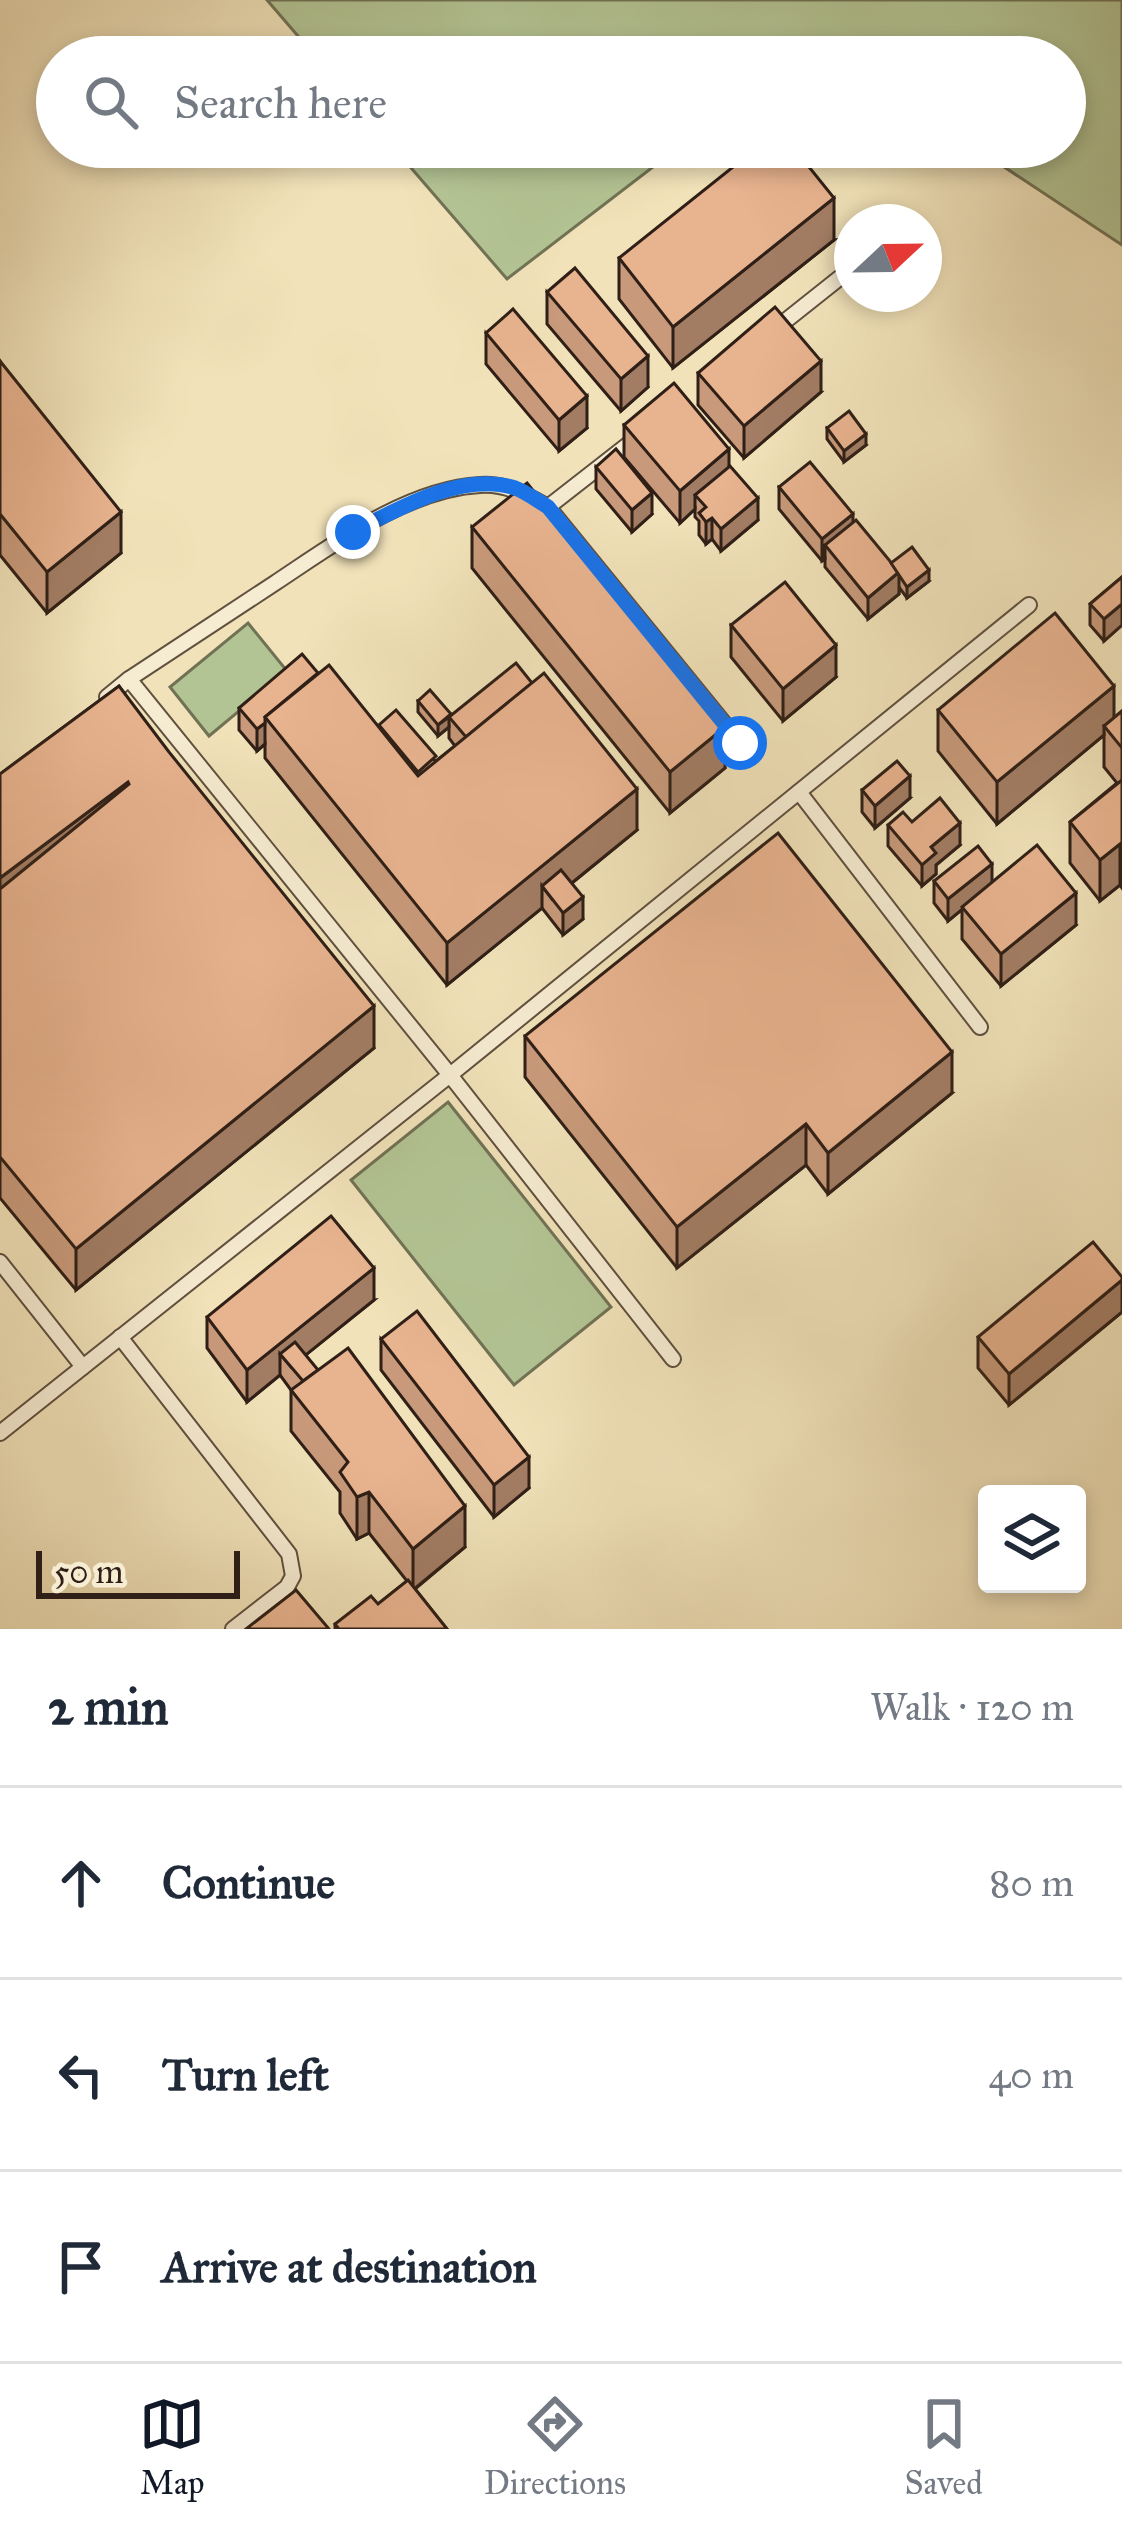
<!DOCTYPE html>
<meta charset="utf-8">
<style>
body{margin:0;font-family:"IM FELL Great Primer",serif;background:#f6f6f7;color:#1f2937}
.controls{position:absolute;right:36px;bottom:36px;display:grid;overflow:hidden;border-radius:12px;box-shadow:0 6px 18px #0003}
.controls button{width:108px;height:108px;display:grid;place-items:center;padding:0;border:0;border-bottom:3px solid #e0e1e3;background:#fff;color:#1f2937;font:60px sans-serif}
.compass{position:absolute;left:834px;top:204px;width:108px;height:108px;border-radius:50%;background:#fff;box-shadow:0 6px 18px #0003;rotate:68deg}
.scale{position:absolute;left:36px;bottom:30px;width:204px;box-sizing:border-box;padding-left:12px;border:6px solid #2f1f16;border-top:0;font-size:33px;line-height:42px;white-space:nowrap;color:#2f1f16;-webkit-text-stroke:9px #f6ecd2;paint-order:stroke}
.stop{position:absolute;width:36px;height:36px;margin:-27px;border:9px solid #1a73e8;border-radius:50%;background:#fff}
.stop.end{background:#1a73e8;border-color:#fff;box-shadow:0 3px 12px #0008}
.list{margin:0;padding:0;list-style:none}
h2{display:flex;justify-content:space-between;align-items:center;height:156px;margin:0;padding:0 48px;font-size:51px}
h2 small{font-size:39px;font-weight:400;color:#747a83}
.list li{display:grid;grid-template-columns:78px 1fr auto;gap:36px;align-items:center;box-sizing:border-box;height:192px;padding:0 48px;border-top:3px solid #e0e1e3}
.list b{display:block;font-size:45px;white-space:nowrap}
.list em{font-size:39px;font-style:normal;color:#747a83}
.icon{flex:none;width:66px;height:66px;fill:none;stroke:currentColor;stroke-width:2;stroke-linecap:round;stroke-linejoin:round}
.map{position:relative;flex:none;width:1122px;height:1629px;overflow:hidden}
.search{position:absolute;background:#fff;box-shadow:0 6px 18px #0003;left:36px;right:36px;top:36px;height:132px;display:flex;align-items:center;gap:30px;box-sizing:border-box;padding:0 42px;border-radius:66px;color:#747a83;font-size:45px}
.sheet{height:732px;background:#fff}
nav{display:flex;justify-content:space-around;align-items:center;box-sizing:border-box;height:168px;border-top:3px solid #e0e1e3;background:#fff;font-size:33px;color:#747a83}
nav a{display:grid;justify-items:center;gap:6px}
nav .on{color:#111827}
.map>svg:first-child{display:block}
.green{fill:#b3c494;stroke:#717255;stroke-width:3}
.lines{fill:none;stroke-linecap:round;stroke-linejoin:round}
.lane-casing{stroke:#60503f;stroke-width:18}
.lane{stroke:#f6ecd2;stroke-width:14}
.wall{fill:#c89a7b;stroke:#2f1f16;stroke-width:3}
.shaded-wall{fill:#a27d64;stroke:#2f1f16;stroke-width:3}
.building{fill:#e8b38f;stroke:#2f1f16;stroke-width:3}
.route{stroke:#1a73e8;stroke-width:15}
</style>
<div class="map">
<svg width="1122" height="1629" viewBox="0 0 1122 1629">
<rect width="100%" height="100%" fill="#f1e2b9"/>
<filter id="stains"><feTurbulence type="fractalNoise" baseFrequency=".00167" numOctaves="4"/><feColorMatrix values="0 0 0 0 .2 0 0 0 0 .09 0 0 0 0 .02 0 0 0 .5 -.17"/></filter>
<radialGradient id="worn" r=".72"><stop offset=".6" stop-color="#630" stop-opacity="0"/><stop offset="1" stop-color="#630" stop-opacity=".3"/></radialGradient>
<!-- green -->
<g class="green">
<path d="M267,0H1122V245L974,147H1065V57H835L814,43L796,57H316Z"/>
<path d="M393,147H679L507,279Z"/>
<path d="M248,623L287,671L209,736L170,687Z"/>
<path d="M448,1102L611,1307L514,1385L351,1180Z"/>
</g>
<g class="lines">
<!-- lane casing -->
<g class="lane-casing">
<g id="lane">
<path d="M774,330L852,268"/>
<path d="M548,507L639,436"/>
<path d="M129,679C178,647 226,615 275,583C334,544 407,489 480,485C506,483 526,495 548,507L740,743"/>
<path d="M107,697L129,679L450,1075L673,1359"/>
<path d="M799,792L980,1027"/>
<path d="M0,1262L83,1367"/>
<path d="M120,1337L289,1554L293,1576L287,1587L233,1629"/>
<path d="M0,1433L450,1075L1029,605"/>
</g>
</g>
<!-- lane -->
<use href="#lane" class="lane"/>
</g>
<!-- wall -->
<g class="wall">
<path d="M834,240L673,368L619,299V258Z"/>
<path d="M547,292L648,387L621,411L547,324Z"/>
<path d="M486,333L587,428L559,451L486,364Z"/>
<path d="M0,361L121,553L47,613L0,555Z"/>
<path d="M698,373L821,392L744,458L698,405Z"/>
<path d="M624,425L729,467L758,520L721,551L712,539L706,544L699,535V521L695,517V509L680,523L624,457Z"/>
<path d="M827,428L866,445L844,462L827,439Z"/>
<path d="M596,467L652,514L632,532L596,489Z"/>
<path d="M779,487L853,522L891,563L929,581L907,598L899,587V594L868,619L825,567V559L822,561L779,509Z"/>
<path d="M472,527L725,768L670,813L472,568Z"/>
<path d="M1122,577V625L1104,641L1090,625V604Z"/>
<path d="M731,625L836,677L783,721L731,657Z"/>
<path d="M318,673L379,727L436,761L455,746L449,738V727L438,736L418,712V701L451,714L637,830L572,883L583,919L563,935L542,908L447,985L265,758V744L257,751L239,730V708Z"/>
<path d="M119,686L374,1048L76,1290L0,1198V774Z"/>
<path d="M938,710L1114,718L1122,711V888L1120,885L1100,901L1070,863V822L1117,783L1104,767V735L997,824L938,751Z"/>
<path d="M862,790L910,798L875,828L862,812Z"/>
<path d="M912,822L960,845L936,865V874L922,886L888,846V825Z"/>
<path d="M934,881L992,883L1076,925L1001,986L962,939V909L948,921L934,903Z"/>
<path d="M525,1036L952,1093L828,1194L806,1165L677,1268L525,1077Z"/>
<path d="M1122,1277V1312L1009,1405L978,1368V1337Z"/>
<path d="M374,1300L305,1355L465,1547L415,1589L447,1629H335V1624L378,1604L407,1581L369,1533L357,1539L340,1513V1492L291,1431V1390L280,1375L247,1402L207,1348V1317Z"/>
<path d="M381,1339L529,1488L494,1517L381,1370Z"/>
</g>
<!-- shaded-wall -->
<g class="shaded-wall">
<path d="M834,198V240L673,368V327Z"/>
<path d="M648,356V387L621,411V379Z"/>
<path d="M821,361V392L744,458V426Z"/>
<path d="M587,396V428L559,451V420Z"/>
<path d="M866,434V445L844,462V451Z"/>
<path d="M729,449V480L695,495V509L680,523V491Z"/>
<path d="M652,493V514L632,532V510Z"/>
<path d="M758,498V520L721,551V529Z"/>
<path d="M121,512V553L47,613V572Z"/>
<path d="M853,514V536L825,545V559L822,561V539Z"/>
<path d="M712,518V539L706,544V522Z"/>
<path d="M929,570V581L907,598V587Z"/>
<path d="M899,572V594L868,619V598Z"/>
<path d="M1122,604V625L1104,641V619Z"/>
<path d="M836,645V677L783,721V689Z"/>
<path d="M1114,686V727L1104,726V735L997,824V782Z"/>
<path d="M449,717V727L438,736V725Z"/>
<path d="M265,723V744L257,751V729Z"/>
<path d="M725,727V768L670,813V772Z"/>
<path d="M910,776V798L875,828V806Z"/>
<path d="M128,782V824L0,919V878Z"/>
<path d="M637,789V830L552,899L542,886V908L447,985V943Z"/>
<path d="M960,823V845L936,865V874L922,886V865L931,847Z"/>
<path d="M1120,844V885L1100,901V860Z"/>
<path d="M992,864V885L948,921V899Z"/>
<path d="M1076,893V925L1001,986V954Z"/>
<path d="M583,897V919L563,935V913Z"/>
<path d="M374,1006V1048L76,1290V1249Z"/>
<path d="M952,1052V1093L828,1194V1153Z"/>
<path d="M806,1124V1165L677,1268V1227Z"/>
<path d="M374,1268V1300L291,1367L280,1354V1375L247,1402V1370Z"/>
<path d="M1122,1280V1312L1009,1405V1374Z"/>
<path d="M529,1457V1488L494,1517V1485Z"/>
<path d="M369,1492V1533L357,1539V1497Z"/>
<path d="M465,1506V1547L413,1590V1549Z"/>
</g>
<!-- building -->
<g class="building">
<path d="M758,147H793L834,198L673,327L619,258Z"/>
<path d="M575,268L648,356L621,379L547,292Z"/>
<path d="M775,307L821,361L744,426L698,373Z"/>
<path d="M513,309L587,396L559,420L486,333Z"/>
<path d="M0,361L121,512L47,572L0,514Z"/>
<path d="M674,383L729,449L680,491L624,425Z"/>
<path d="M849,411L866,434L844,451L827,428Z"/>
<path d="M616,449L652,493L632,510L596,467Z"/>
<path d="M810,462L853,514L822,539L779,487Z"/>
<path d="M730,466L758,498L721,529L712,518L706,522L699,513L706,507L695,495Z"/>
<path d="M527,483L725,727L670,772L472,527Z"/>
<path d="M856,520L899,572L868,598L825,545Z"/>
<path d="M912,547L929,570L907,587L891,563Z"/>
<path d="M1122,577V604L1104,619L1090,604Z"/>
<path d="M785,582L836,645L783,689L731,625Z"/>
<path d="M1055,613L1114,686L997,782L938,710Z"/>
<path d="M302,654L318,673L265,717V723L257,729L239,708Z"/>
<path d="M516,663L532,683L466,737L449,717Z"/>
<path d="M329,665L418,776L544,673L637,789L447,943L265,717Z"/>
<path d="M119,686L169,752L374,1006L76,1249L0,1157V889L129,784L128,782L0,878V774Z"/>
<path d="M430,690L451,714L438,725L418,701Z"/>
<path d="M396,710L436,756L418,772L379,725Z"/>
<path d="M1122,711V748L1104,726Z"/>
<path d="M897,761L910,776L875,806L862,790Z"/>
<path d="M1122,780V847L1120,844L1100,860L1070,822Z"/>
<path d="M940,798L960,823L931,847L936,853L922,865L888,825L903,812L912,822Z"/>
<path d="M778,833L952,1052L828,1153L806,1124L677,1227L525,1036Z"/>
<path d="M1037,845L1076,893L1001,954L962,907Z"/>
<path d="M978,846L992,864L948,899L934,881Z"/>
<path d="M561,870L583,897L563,913L542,886Z"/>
<path d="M331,1216L374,1268L247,1370L207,1317Z"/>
<path d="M1093,1242L1122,1277V1280L1009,1374L978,1337Z"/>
<path d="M417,1311L529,1457L494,1485L381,1339Z"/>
<path d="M295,1342L318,1370L303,1381L280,1354Z"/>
<path d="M348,1348L465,1506L413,1549L369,1492L357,1497L340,1472L348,1462L291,1390Z"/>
<path d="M408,1580L447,1629H339L335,1624L371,1596L378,1604Z"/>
<path d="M296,1590L329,1629H246Z"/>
</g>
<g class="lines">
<!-- route -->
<path class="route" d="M353,532C398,509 463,471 515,488C526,492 538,501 548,507L740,743"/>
</g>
<rect width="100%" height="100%" filter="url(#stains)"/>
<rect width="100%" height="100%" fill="url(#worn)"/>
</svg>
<div class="controls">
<button><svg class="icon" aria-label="layers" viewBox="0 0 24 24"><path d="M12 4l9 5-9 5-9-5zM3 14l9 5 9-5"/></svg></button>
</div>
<svg class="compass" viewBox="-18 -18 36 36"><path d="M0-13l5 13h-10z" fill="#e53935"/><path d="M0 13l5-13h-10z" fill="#747a83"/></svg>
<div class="scale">50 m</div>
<div class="stop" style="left:740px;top:743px"></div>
<div class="stop end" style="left:353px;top:532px"></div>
<div class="search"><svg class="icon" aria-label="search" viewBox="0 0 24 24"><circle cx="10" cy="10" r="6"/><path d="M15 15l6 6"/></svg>Search here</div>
</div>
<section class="sheet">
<h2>2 min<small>Walk · 120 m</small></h2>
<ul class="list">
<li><svg class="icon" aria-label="ahead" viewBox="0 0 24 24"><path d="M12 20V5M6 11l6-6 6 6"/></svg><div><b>Continue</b></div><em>80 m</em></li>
<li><svg class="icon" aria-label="left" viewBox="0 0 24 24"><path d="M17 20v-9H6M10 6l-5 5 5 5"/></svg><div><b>Turn left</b></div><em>40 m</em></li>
<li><svg class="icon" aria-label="arrive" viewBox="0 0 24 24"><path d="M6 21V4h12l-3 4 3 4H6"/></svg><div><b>Arrive at destination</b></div></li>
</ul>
</section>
<nav>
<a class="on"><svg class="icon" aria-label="map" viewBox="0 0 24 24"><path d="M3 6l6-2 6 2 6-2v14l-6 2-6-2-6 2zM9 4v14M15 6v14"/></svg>Map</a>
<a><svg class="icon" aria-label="directions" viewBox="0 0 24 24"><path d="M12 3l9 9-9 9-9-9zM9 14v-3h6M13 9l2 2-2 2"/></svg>Directions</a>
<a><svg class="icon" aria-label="saved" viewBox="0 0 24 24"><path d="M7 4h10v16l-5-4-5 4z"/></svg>Saved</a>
</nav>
